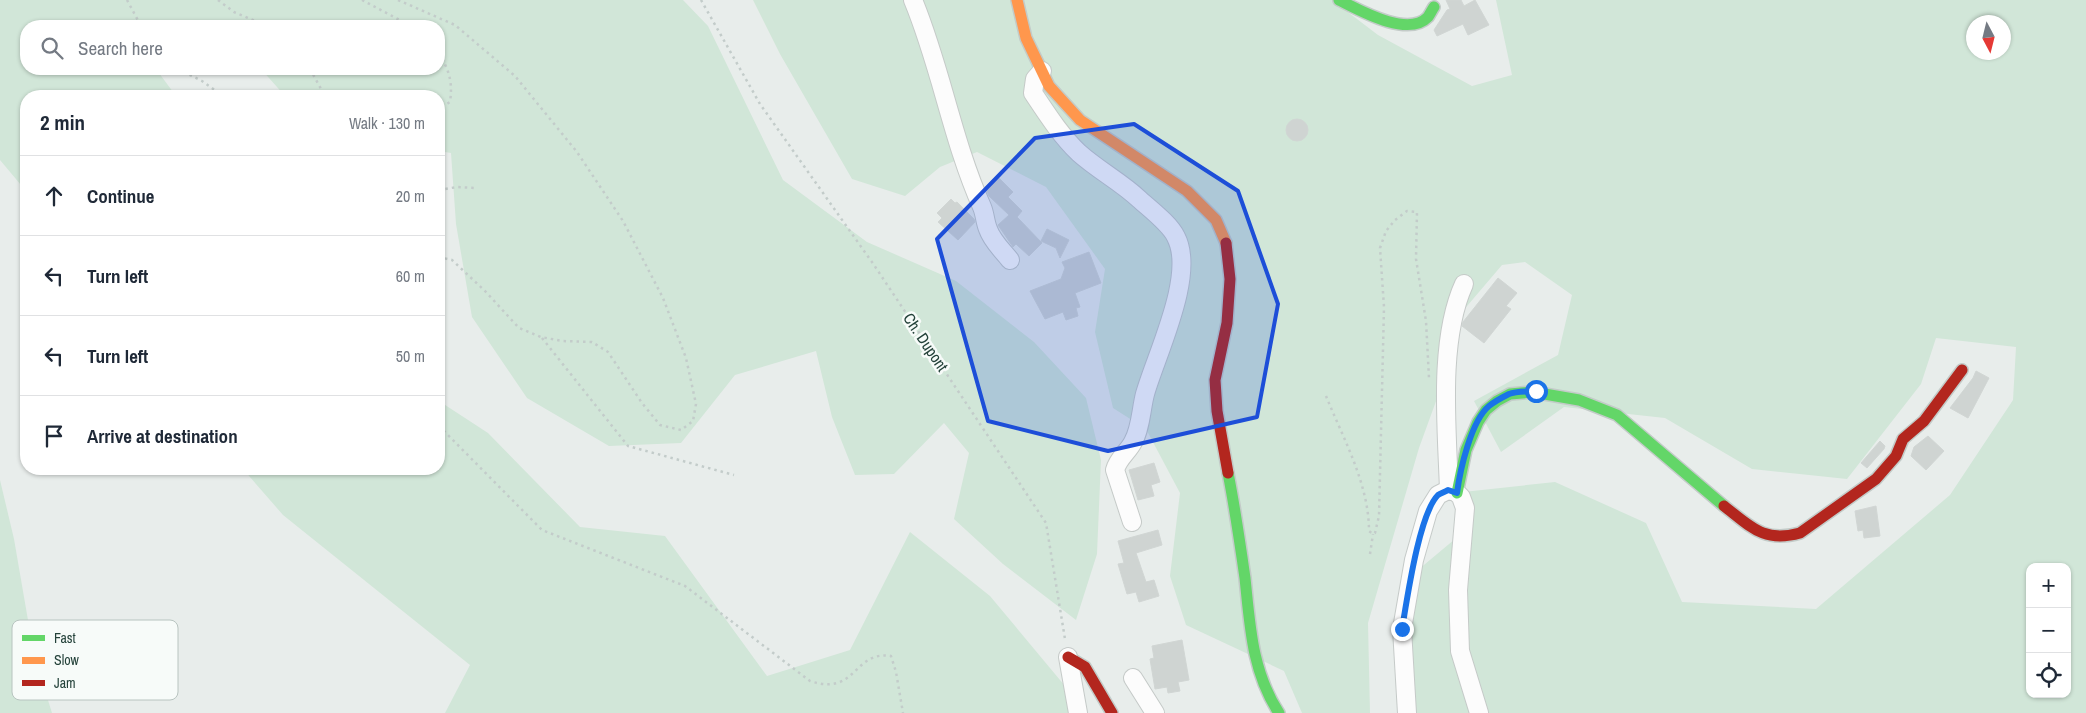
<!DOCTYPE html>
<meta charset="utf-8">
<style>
body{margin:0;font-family:"Archivo Narrow",sans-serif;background:#f6f6f7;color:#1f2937}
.controls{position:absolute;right:15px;bottom:15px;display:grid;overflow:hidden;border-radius:10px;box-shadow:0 1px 4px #0004}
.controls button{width:45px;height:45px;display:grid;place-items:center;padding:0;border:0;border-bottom:1px solid #e0e1e3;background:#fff;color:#1f2937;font:25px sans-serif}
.compass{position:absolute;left:1966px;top:15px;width:45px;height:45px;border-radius:50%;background:#fff;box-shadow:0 1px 4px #0004;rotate:173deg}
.stop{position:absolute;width:15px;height:15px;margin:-11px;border:4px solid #1a73e8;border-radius:50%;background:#fff}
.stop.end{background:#1a73e8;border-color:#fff;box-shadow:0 1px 5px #0008}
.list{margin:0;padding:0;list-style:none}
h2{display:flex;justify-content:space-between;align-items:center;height:65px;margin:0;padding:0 20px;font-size:21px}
h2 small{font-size:16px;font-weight:400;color:#747a83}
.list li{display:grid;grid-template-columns:32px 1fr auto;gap:15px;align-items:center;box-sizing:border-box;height:80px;padding:0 20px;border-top:1px solid #e0e1e3}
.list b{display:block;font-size:19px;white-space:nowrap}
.list em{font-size:16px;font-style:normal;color:#747a83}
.icon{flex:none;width:28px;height:28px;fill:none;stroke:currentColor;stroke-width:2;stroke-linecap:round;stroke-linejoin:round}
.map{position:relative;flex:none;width:2086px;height:713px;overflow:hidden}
.search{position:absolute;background:#fff;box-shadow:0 1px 4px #0004;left:20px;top:20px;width:425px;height:55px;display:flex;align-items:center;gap:12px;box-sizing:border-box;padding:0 18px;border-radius:20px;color:#747a83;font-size:19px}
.panel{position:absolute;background:#fff;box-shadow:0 1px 4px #0004;left:20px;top:90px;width:425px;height:385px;border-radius:20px}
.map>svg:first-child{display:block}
.green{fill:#d1e6d8;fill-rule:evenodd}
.building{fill:#cfd4d2;stroke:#d1d6d4}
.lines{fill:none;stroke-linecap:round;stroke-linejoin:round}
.street-casing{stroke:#c5cac8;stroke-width:20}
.fast-casing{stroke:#c3cbc8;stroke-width:14}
.slow-casing{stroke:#c3cbc8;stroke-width:14}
.jam-casing{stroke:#c3cbc8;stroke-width:14}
.path{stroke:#c3ccca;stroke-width:2.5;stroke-dasharray:2.5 4;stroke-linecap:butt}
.street{stroke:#fcfcfc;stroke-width:18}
.fast{stroke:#63d668;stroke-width:11}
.slow{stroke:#ff974d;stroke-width:11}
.jam{stroke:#b3261e;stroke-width:11}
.route{stroke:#1a73e8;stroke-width:6}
.marked{fill:#1d4ed8;fill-opacity:0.2;stroke:#1d4ed8;stroke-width:4;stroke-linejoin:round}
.labels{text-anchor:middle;stroke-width:5;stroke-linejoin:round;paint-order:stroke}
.street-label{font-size:16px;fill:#24423a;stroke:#f7fbf9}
.key{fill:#f7fbf9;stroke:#b8c4c0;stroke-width:1}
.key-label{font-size:14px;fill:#24423a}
</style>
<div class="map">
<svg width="2086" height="713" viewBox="0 0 2086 713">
<rect width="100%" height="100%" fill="#e8edeb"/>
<!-- green -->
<g class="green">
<path d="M0,0H683L708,26L783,180L867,242L956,281L1034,342L1086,398L1101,460L1097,554L1076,620L1003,564L954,519L969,453L944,423L894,474L855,475L832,417L816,351L735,375L681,443L609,446L527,398L472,317L456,224L451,153L439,151V96H285L261,69H439V26H26V69H156L176,96H26V191L0,160Z"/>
<path d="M753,0H1332L1378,35L1472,86L1512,75L1496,0H2086V713H1407L1406,580L1461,534L1460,502L1426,496L1555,482L1646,523L1682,602L1816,609L1950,495L2013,400L2016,347L1936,338L1921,384L1847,479L1752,469L1665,418L1564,407L1501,452L1474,401L1558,355L1572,295L1525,262L1502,265L1456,319L1439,393L1419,448L1368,623L1370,713H1302L1284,671L1186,625L1170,576L1180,493L1146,429L1113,408L1095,332L1105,269L1046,187L977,152L940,167L905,196L852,179L780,54ZM1974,22H2004V52H1974ZM2030,567H2067V694H2030Z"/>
<path d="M439,401L488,433L580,527L665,536L767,676L850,650L910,532L990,596L1080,704L1085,713H445L470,665L283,515L243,469H439Z"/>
<path d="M0,480L14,539L34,655L52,713H0Z"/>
</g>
<!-- building -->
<g class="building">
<path d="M1446,0H1461L1464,6L1475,0L1489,25L1468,35L1463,24L1437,36L1434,30L1447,10L1450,9Z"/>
<circle cx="1297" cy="130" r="11"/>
<path d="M997,176L1013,192L1008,197L1022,211L1017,217L1042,243L1029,256L1016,244L1013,247L998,225L1009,215L989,196L985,187Z"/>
<path d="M951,199L955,203L957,202L974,219L975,222L958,240L938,222L942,218L937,213Z"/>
<path d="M1047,229L1069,240L1060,258L1056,248L1041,241Z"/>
<path d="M1089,252L1101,283L1075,293L1080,307L1076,308L1078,316L1066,320L1063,312L1045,319L1030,291L1061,279L1065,268L1062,262Z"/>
<path d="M1498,278L1517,293L1506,306L1511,309L1484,343L1462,326L1463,322Z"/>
<path d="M1976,371L1989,378L1968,418L1950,408L1973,378Z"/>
<path d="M1928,436L1944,451L1926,470L1911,456L1914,447Z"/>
<path d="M1880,441L1885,446L1884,449L1867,468L1861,463Z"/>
<path d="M1154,463L1160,482L1151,485L1154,496L1138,500L1129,470Z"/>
<path d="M1876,506L1880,536L1864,538L1863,530L1858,531L1855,511Z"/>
<path d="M1158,530L1162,545L1136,553L1146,582L1154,580L1159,596L1139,602L1136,592L1127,594L1118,564L1124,563L1118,541Z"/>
<path d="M1182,640L1189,680L1178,682L1180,691L1168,693L1167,687L1155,689L1150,659L1154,658L1152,646Z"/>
</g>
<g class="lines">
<!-- street casing -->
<g class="street-casing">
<g id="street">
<path d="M913,0C941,67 952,140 982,207C985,214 985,222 988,229C992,241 1003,251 1010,260"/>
<path d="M1042,71L1035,79L1033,93C1047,114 1061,136 1079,153C1098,170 1121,182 1139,199C1150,209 1170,224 1176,237C1196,275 1156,355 1145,394C1141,409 1141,428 1133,442C1128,452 1118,458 1115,470L1132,522"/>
<path d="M1449,490C1447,428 1438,341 1464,284"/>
<path d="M1068,657L1078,713"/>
<path d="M1133,678L1155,713"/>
<path d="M1407,713L1402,629L1414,560L1428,511L1438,495L1448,490L1456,492L1461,497L1465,508L1458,590L1460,651L1479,713"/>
</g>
</g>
<!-- fast casing -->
<g class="fast-casing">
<g id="fast">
<path d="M1339,0C1359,10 1408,38 1428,17C1430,14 1432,10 1434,7"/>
<path d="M1228,473C1235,508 1240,543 1245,578C1250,626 1252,672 1279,713"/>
<path d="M1457,493L1466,450L1478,422L1486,410L1497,401L1510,394L1533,392L1579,400L1617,415L1724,506"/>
</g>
</g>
<!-- slow casing -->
<g class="slow-casing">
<path id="slow" d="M1017,0L1026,38L1049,86L1080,120L1187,191L1216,220L1226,243"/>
</g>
<!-- jam casing -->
<g class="jam-casing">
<g id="jam">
<path d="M1226,243L1230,279L1227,323L1215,380L1217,411L1228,473"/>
<path d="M1724,506C1751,527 1764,543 1800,533L1876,479L1896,456L1903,439L1924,421L1962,370"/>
<path d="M1068,657L1085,667L1112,713"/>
</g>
</g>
<!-- path -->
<g class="path">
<path d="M127,0L141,26"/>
<path d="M218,0L234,12L267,26"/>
<path d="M362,0L411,26"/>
<path d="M398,0L455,25L515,76L577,152L623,221L663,298L686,358L696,404L693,421L681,430L660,425L642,403L608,352L592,342L562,341L541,337L519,328L485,291L452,260L439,257"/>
<path d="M701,0L760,104L874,265L1046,523L1065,639"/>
<path d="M439,53C449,70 453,82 450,102L439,109"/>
<path d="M178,69L202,81L223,96"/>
<path d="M310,69L325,96"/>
<path d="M439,190L457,187L476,188"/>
<path d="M542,338L628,446L734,475"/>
<path d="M1326,396C1343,438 1369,484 1369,531L1373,534L1375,533L1379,516L1384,307L1380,248L1386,231L1395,220L1407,211L1417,212L1416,259L1426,321L1429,378"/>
<path d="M439,426L542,530L685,586L810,681C857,697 853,650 891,656L896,672L903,713"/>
<path d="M1370,554L1373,534"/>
</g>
<!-- street -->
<use href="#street" class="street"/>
<!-- fast -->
<use href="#fast" class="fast"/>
<!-- slow -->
<use href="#slow" class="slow"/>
<!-- jam -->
<use href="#jam" class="jam"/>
</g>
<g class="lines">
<!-- route -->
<path class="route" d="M1402,629C1407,600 1419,514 1438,495C1441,493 1445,492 1448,490L1457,493C1460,470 1471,421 1489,406C1494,402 1503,397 1509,394C1517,391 1528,392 1536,391"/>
</g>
<!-- marked area -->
<path class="marked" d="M1134,124L1238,191L1278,304L1257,417L1108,451L988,421L937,239L1035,138Z"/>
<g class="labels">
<!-- street labels -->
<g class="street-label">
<text transform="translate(926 342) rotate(56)" y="6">Ch. Dupont</text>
</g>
</g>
<!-- legend -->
<rect x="12" y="620" width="166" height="80" rx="8" class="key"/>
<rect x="22" y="635" width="23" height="6" fill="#63d668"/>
<rect x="22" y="657" width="23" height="7" fill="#ff974d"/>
<rect x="22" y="680" width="23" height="6" fill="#b3261e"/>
<g class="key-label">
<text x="54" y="643">Fast</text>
<text x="54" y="665">Slow</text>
<text x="54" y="688">Jam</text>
</g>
</svg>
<div class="controls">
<button>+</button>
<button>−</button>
<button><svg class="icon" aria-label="locate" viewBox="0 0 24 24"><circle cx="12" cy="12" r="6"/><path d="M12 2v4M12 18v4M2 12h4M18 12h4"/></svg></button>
</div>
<svg class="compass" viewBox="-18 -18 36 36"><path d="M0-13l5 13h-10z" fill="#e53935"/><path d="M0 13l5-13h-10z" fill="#747a83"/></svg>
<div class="stop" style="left:1536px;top:391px"></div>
<div class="stop end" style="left:1402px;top:629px"></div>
<div class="search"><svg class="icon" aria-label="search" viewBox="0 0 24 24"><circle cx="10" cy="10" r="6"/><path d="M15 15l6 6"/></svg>Search here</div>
<section class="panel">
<h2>2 min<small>Walk · 130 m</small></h2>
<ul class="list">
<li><svg class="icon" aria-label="ahead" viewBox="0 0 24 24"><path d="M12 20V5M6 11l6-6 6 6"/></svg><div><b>Continue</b></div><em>20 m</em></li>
<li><svg class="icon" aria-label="left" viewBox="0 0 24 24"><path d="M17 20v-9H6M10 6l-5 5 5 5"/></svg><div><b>Turn left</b></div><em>60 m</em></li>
<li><svg class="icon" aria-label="left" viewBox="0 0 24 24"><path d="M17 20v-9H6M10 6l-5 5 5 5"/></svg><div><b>Turn left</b></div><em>50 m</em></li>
<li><svg class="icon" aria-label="arrive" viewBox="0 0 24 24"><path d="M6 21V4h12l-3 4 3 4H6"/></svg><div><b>Arrive at destination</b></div></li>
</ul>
</section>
</div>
